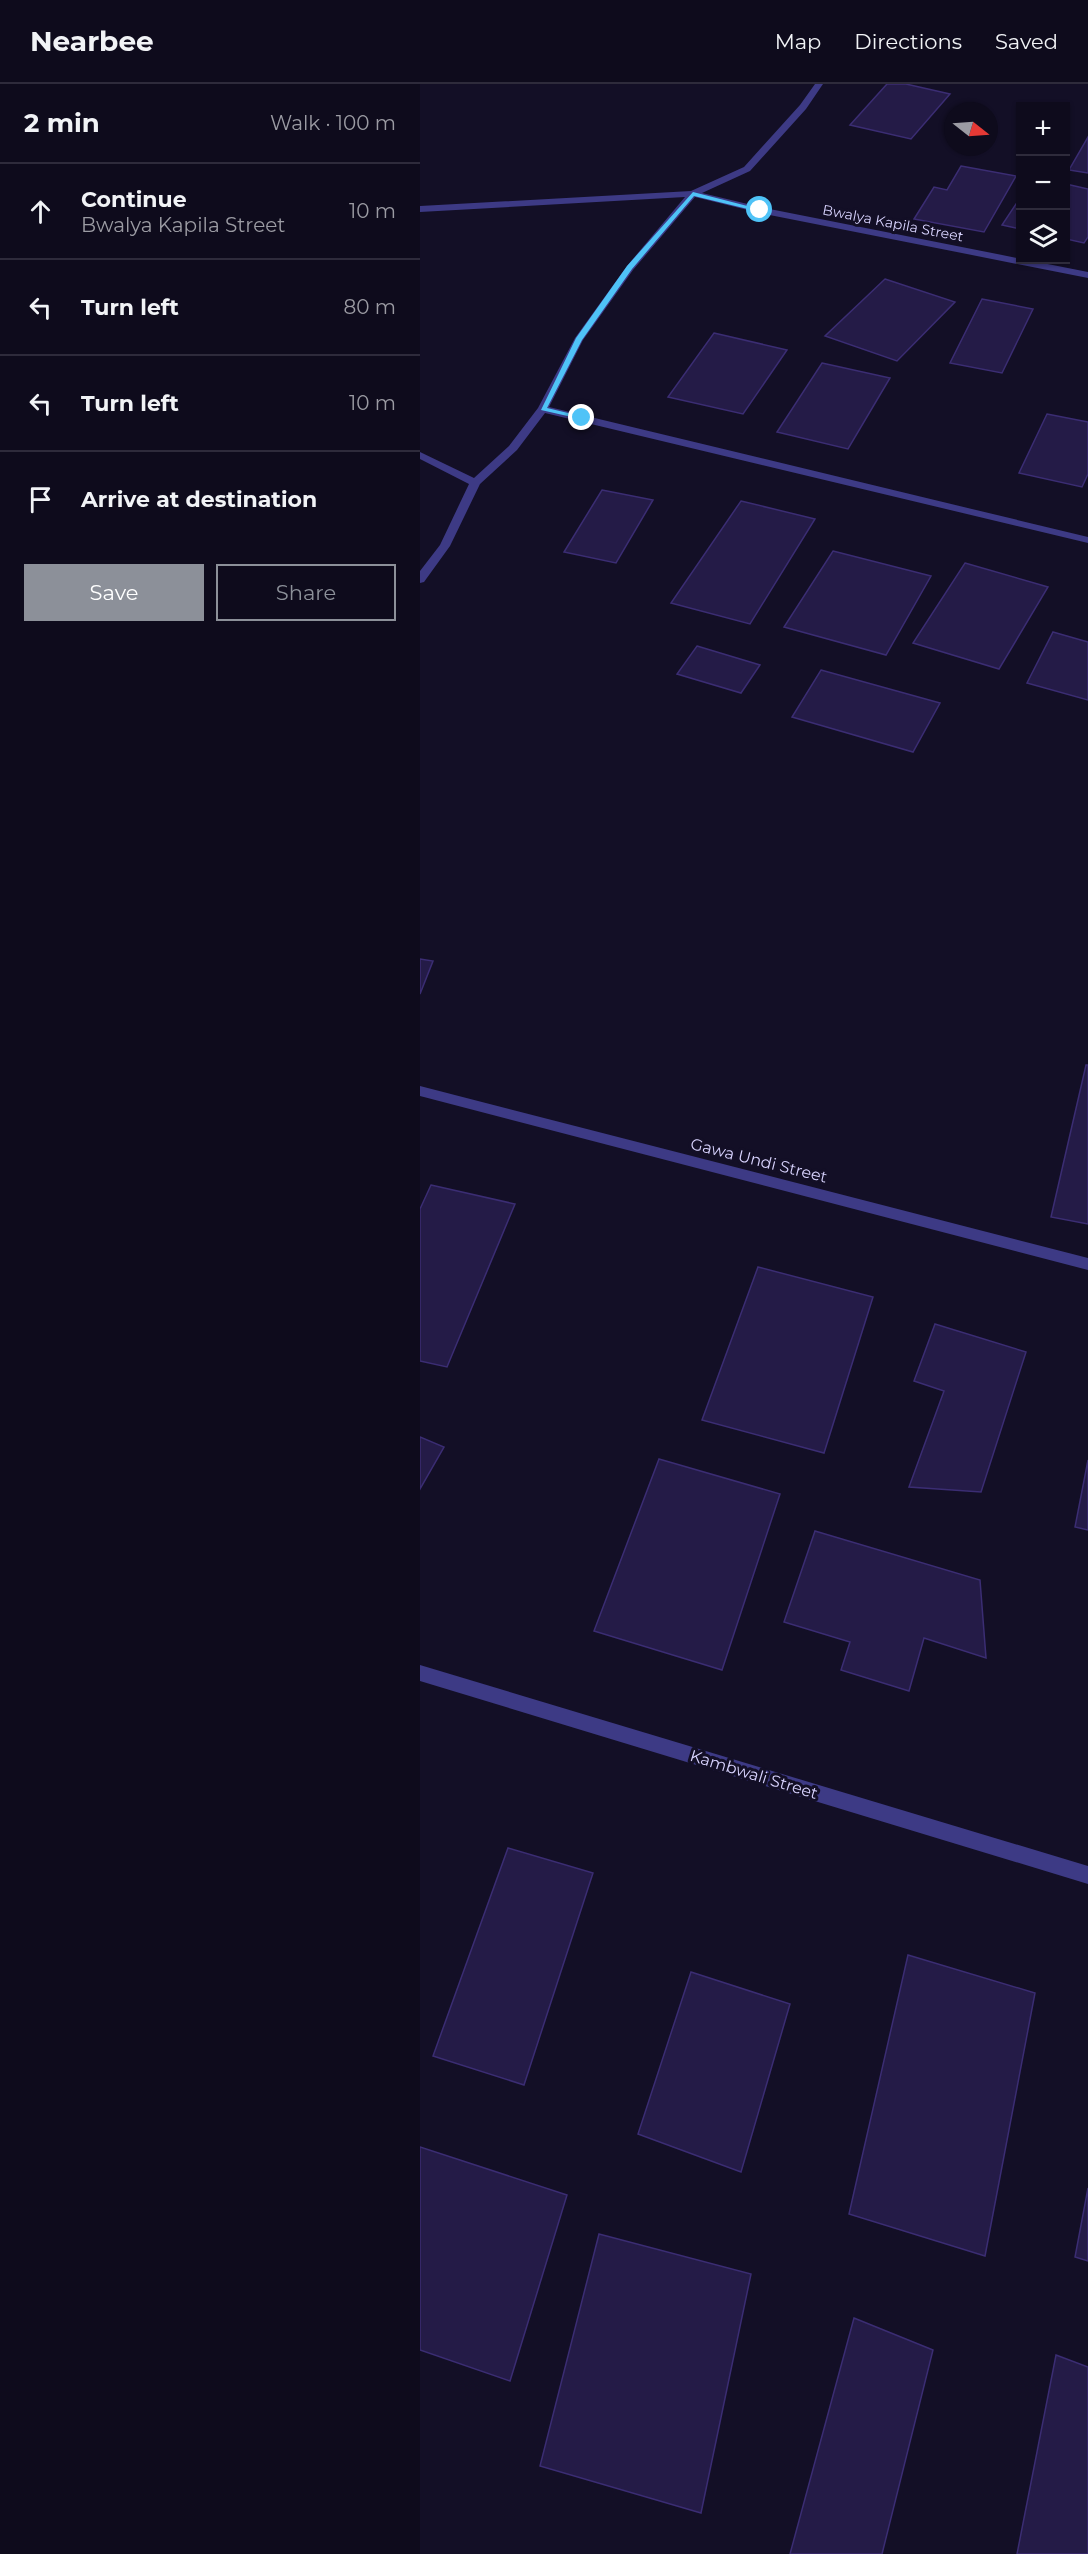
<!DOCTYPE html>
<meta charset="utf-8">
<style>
body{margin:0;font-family:Montserrat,sans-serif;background:#1c1929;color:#f1f3f6}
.controls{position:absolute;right:18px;top:18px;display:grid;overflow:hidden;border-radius:0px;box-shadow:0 2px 4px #0004}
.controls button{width:54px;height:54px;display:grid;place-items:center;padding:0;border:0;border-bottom:2px solid #2e2b3b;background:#0e0b1c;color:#f1f3f6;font:30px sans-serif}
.compass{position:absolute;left:524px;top:18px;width:54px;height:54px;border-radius:50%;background:#0e0b1c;box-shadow:0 2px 4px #0004;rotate:107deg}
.stop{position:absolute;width:18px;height:18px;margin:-14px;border:4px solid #4fc3f7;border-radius:50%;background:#fff}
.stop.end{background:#4fc3f7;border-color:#fff;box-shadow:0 2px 6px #0008}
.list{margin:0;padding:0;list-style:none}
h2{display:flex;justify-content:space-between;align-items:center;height:78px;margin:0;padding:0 24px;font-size:26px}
h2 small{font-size:20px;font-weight:400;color:#9b9ba3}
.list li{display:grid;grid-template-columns:39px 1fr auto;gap:18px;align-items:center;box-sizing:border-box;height:96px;padding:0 24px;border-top:2px solid #2e2b3b}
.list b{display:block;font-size:22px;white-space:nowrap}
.list p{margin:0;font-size:20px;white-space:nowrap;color:#9b9ba3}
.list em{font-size:20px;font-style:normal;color:#9b9ba3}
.actions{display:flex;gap:12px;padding:18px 24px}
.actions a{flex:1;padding:14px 0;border:2px solid #8c9099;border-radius:0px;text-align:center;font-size:21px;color:#8c9099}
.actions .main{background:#8c9099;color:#fff}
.icon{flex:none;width:33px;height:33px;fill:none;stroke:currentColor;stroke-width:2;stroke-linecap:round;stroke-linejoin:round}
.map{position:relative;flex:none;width:668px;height:2470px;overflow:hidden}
header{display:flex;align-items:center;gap:36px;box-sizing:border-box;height:84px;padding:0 30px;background:#0e0b1c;border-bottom:2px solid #2e2b3b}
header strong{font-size:28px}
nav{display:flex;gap:33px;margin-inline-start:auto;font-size:21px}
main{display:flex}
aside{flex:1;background:#0e0b1c}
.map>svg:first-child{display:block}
.building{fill:#241b47;stroke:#3b2d73;stroke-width:1.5}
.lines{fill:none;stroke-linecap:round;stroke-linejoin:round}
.minor{fill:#3d3a85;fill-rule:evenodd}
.route{fill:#4fc3f7}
.labels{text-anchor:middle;stroke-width:6;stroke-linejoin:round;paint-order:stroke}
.far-street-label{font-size:14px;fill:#d9d4ff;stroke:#130f26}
.street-label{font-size:16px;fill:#d9d4ff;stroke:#130f26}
</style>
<header>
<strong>Nearbee</strong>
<nav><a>Map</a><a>Directions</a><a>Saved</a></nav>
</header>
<main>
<aside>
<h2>2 min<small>Walk · 100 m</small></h2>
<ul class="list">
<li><svg class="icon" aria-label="ahead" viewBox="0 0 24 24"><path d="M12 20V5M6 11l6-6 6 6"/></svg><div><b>Continue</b><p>Bwalya Kapila Street</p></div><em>10 m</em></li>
<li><svg class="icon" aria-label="left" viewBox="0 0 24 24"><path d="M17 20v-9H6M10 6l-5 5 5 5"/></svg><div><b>Turn left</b></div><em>80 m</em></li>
<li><svg class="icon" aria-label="left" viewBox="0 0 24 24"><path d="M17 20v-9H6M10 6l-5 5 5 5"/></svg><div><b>Turn left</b></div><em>10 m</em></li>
<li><svg class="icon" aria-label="arrive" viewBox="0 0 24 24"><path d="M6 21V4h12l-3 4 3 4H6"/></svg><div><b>Arrive at destination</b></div></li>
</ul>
<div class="actions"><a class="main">Save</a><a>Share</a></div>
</aside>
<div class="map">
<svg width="668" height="2470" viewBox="0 0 668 2470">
<rect width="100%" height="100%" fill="#130f26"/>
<!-- building -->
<g class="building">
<path d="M467,0H486L530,10L491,55L430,41Z"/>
<path d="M668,53V89L649,86Z"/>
<path d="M541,82L596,92L564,148L494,135L514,103L527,106Z"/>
<path d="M646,100L668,105V153L664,159L646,155Z"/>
<path d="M600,114V145L582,141Z"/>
<path d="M465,195L535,218L477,277L405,252Z"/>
<path d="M562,215L613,225L582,289L530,279Z"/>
<path d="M294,249L367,266L323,330L248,313Z"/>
<path d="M402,279L470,294L428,365L357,348Z"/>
<path d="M627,330L668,338V390L662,403L599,389Z"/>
<path d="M182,406L233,416L196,479L144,468Z"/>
<path d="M321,417L395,435L330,540L251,519Z"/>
<path d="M413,467L511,492L466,571L364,543Z"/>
<path d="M545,479L628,503L579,585L493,559Z"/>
<path d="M633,548L668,558V616L607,599Z"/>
<path d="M277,562L340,581L321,609L257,590Z"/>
<path d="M401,586L520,619L493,668L372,633Z"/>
<path d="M0,875L13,877L0,910Z"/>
<path d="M666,981H668V1140L631,1133Z"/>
<path d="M11,1101L95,1120L27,1283L0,1277V1125Z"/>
<path d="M338,1183L453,1213L404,1369L282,1336Z"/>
<path d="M515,1240L606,1268L561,1408L489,1403L524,1307L494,1297Z"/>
<path d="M0,1353L24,1363L0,1405Z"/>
<path d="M239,1375L360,1410L302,1586L174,1547Z"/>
<path d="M668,1376V1446L655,1443Z"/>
<path d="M395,1447L560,1496L566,1574L504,1554L489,1607L421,1586L430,1558L364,1538Z"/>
<path d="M88,1764L173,1789L104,2001L13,1972Z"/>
<path d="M488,1871L615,1909L565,2172L429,2130Z"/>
<path d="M271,1888L370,1920L321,2088L218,2050Z"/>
<path d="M0,2063L147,2111L90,2297L0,2266Z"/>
<path d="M668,2104V2177L655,2173Z"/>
<path d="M179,2150L331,2190L281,2429L120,2382Z"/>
<path d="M434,2234L513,2266L462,2470H370Z"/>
<path d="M636,2271L668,2283V2470H597Z"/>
</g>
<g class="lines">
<!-- minor -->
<g class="minor">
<path d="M395,0H403L386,25L330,87L282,109L340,123L668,188V194L340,129L275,113L213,186L163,256L129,323L668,453V459L125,329L97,366L60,400L30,462L4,498L0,499V487L20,461L49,400L0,375V368L54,394L89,362L118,324L155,254L207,182L265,113L0,128V122L271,107L324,83L380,21Z"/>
<path d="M0,1002L668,1174V1186L0,1012Z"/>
<path d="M0,1581L668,1782V1800L0,1597Z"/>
</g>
</g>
<!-- route -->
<path class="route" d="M273,108L343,126L340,128L274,112L212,185L162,256L127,324L165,333V336L121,326L156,254L207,182Z"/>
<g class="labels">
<!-- far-street labels -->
<g class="far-street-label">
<text transform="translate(473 139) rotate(11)" y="5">Bwalya Kapila Street</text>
</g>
<!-- street labels -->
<g class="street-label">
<text transform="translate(339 1076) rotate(14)" y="6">Gawa Undi Street</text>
<text transform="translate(334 1690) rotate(17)" y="6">Kambwali Street</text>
</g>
</g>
</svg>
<div class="controls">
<button>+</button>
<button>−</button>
<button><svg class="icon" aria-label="layers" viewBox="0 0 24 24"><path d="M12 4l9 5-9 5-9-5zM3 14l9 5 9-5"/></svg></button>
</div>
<svg class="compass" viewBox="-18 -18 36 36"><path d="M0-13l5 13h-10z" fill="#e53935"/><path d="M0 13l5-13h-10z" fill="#9b9ba3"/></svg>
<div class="stop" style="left:340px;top:126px"></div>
<div class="stop end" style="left:162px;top:334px"></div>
</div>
</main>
